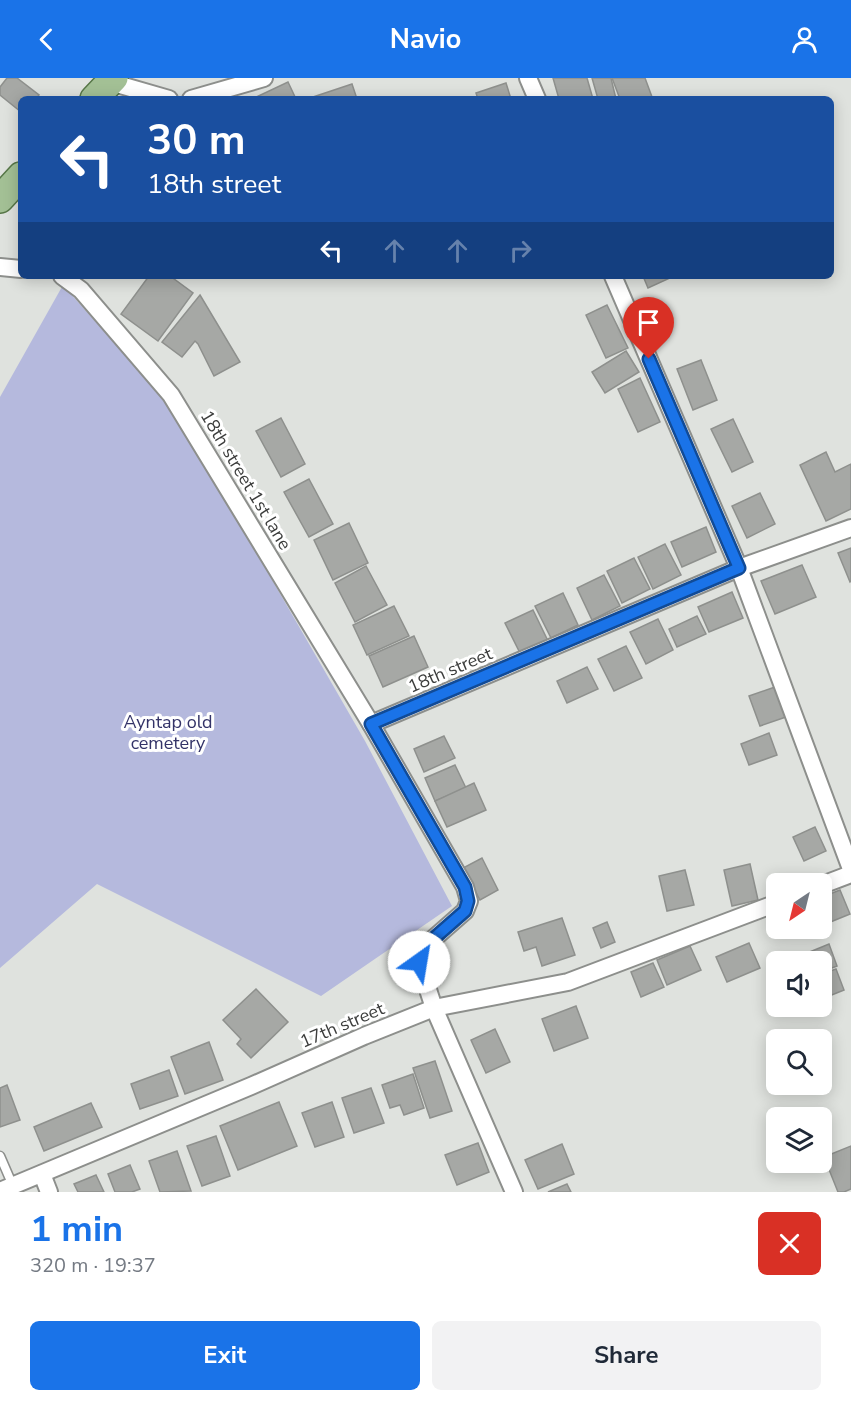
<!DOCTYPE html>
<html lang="en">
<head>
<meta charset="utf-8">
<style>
	body { margin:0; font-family:"Nunito Sans",sans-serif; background:#f2f2f3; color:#1f2937; height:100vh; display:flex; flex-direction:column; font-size:22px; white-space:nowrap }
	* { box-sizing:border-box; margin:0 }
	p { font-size:20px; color:#747a83 }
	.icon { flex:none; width:33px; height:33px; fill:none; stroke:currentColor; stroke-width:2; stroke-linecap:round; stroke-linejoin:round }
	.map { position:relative; height:1114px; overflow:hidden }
	.side { display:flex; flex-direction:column; background:#fff; flex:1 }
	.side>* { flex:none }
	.top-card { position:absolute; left:18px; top:18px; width:816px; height:183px; border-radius:9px; box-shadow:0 3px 15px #0003; background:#1a4fa0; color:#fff; overflow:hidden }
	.needle { width:39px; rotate:215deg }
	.buttons { position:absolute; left:766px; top:795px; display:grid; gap:12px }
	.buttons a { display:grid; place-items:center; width:66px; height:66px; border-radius:9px; background:#fff; box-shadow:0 3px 15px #0003; font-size:30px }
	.pin { position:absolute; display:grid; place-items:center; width:51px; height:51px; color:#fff; margin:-62px -26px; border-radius:50% 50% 50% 0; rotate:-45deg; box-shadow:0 0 6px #0007 }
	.pin .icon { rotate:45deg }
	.me { position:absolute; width:66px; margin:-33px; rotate:32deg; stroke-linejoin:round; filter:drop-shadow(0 0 4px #0008) }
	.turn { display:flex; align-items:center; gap:21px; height:126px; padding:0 30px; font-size:27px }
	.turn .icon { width:78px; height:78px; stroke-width:2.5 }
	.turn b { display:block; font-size:42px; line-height:51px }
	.lanes { display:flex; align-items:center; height:57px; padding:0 30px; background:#0003; justify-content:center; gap:30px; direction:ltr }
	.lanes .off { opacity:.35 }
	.round { display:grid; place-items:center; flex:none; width:63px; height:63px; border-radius:9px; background:#f2f2f3 }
	.summary { display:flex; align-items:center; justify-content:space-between; height:102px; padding:0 30px }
	h1 { font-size:36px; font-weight:700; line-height:45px; color:#1a73e8 }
	.action { display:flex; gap:12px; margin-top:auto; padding:12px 30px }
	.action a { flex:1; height:69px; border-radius:9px; background:#1a73e8; color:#fff; font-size:24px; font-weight:700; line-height:69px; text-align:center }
	.action a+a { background:#f2f2f3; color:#1f2937 }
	header { display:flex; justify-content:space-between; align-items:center; height:78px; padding:0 30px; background:#1a73e8; color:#fff; font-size:27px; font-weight:700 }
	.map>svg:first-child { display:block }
	.green { fill:#b5b9dd }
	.building { fill:#a6a8a5; stroke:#8e908d; stroke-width:1.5 }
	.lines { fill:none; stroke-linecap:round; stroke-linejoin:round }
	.service-casing { stroke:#8d8f8c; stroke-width:11 }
	.minor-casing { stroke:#8d8f8c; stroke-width:20 }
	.primary-casing { stroke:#577748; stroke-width:30 }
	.service { stroke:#fff; stroke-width:8 }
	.minor { stroke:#fff; stroke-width:16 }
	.primary { stroke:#a3c095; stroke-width:27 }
	.route-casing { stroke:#114b97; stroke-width:15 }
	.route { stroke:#1a73e8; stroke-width:10 }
	.labels { text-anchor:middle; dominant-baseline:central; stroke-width:6; stroke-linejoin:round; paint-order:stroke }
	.street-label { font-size:18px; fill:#3c3d3c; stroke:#fff }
	.park-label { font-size:18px; fill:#333368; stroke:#fff }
</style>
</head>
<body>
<header><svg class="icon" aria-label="back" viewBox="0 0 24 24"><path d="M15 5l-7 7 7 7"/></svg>Navio<svg class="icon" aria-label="person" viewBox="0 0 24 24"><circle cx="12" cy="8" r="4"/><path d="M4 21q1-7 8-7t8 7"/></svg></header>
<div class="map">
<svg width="851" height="1114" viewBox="0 0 851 1114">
	<rect width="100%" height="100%" fill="#dfe2de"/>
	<!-- green -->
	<polygon class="green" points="63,207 171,329 218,408 365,663 452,828 321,918 97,806 0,890 0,319"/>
	<!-- building -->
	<g class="building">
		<polygon points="7,0 17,0 39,17 36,21 21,21 21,34 0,17 0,9"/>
		<polygon points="553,0 587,0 593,21 559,21"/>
		<polygon points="592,0 611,0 616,21 598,21"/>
		<polygon points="612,0 645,0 652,19 644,21 620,21"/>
		<polygon points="288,4 296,21 252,21"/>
		<polygon points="506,5 511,21 478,21 476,15"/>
		<polygon points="352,6 357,21 307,21"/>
		<polygon points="149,198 170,198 193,215 158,263 121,236"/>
		<polygon points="643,198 669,198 670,200 648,210"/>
		<polygon points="200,217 240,284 214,298 198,266 195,263 182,279 162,264"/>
		<polygon points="607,227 628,270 606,280 586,237"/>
		<polygon points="626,273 639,294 605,315 592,294"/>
		<polygon points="701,282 717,322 693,332 677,291"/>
		<polygon points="640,300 660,344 638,354 618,311"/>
		<polygon points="281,340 305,386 281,399 256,353"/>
		<polygon points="733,341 753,384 732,394 711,351"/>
		<polygon points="826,374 835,394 851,386 851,431 826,443 800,387"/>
		<polygon points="309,401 333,446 309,459 284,414"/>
		<polygon points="760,415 775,446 747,460 732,428"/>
		<polygon points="349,445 368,485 333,502 314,462"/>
		<polygon points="706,449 716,474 682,489 671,464"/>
		<polygon points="665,466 681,497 653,511 638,479"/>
		<polygon points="851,470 851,503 850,504 838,475"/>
		<polygon points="634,480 650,511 622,525 607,493"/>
		<polygon points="802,487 816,519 775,536 761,503"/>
		<polygon points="366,488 387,527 355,544 335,505"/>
		<polygon points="604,497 620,528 592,542 577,510"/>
		<polygon points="732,514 743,540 709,554 698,529"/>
		<polygon points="563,515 578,547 551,560 535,528"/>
		<polygon points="394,528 409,558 367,577 353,547"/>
		<polygon points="533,532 548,563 521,577 505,545"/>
		<polygon points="697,538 706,556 677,569 669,551"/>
		<polygon points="658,541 673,572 646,586 630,554"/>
		<polygon points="414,558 428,589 383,609 369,578"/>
		<polygon points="626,568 642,600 614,613 598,581"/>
		<polygon points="587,589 598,611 567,625 557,603"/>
		<polygon points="775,609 786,639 760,648 749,618"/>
		<polygon points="769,655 777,677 749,687 741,666"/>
		<polygon points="444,658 455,680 424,694 414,671"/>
		<polygon points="455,687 466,710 435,723 425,700"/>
		<polygon points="474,705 486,732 447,749 435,723"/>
		<polygon points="815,749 826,773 804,783 793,759"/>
		<polygon points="482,780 498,812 480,822 463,790"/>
		<polygon points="750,786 758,822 732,828 724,792"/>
		<polygon points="685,792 694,827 667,833 659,798"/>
		<polygon points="840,812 850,836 828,845 822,831 822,819"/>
		<polygon points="562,840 575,877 542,888 536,869 524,873 518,854"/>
		<polygon points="607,844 615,864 601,870 593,850"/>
		<polygon points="749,865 760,890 727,904 716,879"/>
		<polygon points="829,866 837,888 822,894 822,884 803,884 800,878"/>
		<polygon points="690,868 701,892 667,907 657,882"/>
		<polygon points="653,885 664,909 641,919 631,894"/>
		<polygon points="836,891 844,912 822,921 822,896"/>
		<polygon points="256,911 288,944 251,980 237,966 241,961 223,942"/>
		<polygon points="576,928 588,960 554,973 542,941"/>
		<polygon points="495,951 510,984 486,995 471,962"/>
		<polygon points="209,964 223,1002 185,1016 171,979"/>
		<polygon points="435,983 452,1033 430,1040 413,990"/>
		<polygon points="169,992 178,1018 140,1031 131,1006"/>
		<polygon points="413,996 424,1030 404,1037 400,1027 390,1030 382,1007"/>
		<polygon points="7,1007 20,1042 0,1049 0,1010"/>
		<polygon points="371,1010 384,1045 354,1055 342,1020"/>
		<polygon points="279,1024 297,1068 238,1092 220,1048"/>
		<polygon points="332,1024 344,1059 315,1069 302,1035"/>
		<polygon points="91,1025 102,1049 44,1073 34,1049"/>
		<polygon points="216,1058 230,1098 202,1108 187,1068"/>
		<polygon points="478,1065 489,1094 457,1107 445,1077"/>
		<polygon points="562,1066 574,1096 538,1111 525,1082"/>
		<polygon points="851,1068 851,1111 844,1114 838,1114 824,1079"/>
		<polygon points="177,1073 191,1113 160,1114 149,1083"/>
		<polygon points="130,1087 140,1111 132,1114 115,1114 108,1096"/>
		<polygon points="96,1097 104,1114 78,1114 74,1106"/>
		<polygon points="567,1106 571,1114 548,1114"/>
	</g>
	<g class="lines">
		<!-- service casing -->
		<g class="service-casing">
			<polyline id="service" points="0,1078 13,1108"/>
		</g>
		<!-- minor casing -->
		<g class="minor-casing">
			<g id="minor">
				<polyline points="528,0 537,21"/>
				<polyline points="110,4 169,21"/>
				<polyline points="191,21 264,0"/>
				<polyline points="0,189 21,191"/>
				<polyline points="62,198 81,212 171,317 371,646"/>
				<polyline points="613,198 739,490 851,791"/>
				<polyline points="822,807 851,796"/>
				<polyline points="42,1096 49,1114"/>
				<polyline points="0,1113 251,1008 364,958 434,930 568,904 777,825"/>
				<polyline points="514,1114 434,930 419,884 424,869 465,833 469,823 465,809 371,646 739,490 851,450"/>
			</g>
		</g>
		<!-- primary casing -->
		<g class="primary-casing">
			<g id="primary">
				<polyline points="94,21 114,0"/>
				<polyline points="0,121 21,98"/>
			</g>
		</g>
		<!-- service -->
		<use href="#service" class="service"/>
		<!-- minor -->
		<use href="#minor" class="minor"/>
		<!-- primary -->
		<use href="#primary" class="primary"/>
	</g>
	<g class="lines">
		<!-- route casing -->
		<g class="route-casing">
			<polyline id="route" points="419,884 424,869 465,833 468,823 465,809 371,646 739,490 649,281"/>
		</g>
		<!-- route -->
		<use href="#route" class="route"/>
	</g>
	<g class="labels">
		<!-- street labels -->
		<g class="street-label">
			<text transform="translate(246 402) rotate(59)">18th street 1st lane</text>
			<text transform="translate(450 592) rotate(-23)">18th street</text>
			<text transform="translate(342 947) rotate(-23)">17th street</text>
		</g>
		<!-- park labels -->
		<g class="park-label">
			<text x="168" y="644">Ayntap old<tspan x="168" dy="21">cemetery</tspan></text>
		</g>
	</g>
</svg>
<div class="buttons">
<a><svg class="needle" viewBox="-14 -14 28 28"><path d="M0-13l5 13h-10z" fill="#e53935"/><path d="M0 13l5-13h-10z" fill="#747a83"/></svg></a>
<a><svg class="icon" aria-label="sound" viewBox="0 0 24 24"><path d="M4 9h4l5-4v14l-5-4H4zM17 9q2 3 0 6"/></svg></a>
<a><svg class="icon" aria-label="search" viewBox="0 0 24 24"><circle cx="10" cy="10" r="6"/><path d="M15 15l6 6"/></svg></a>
<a><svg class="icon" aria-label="layers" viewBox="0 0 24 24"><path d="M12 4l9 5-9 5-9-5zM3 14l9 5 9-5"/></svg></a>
</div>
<div class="pin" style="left:649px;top:281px;background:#d93025"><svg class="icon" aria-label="arrive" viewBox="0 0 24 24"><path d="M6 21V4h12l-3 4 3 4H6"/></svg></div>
<svg class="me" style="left:419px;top:884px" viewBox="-20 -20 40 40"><circle r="19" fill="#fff"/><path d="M0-13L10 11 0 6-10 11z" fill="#1a73e8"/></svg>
<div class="top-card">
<div class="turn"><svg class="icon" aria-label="left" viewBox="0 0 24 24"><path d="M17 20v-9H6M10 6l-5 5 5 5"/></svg><div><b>30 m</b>18th street</div></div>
<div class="lanes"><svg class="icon" aria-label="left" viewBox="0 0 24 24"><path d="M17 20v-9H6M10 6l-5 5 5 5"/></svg><svg class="icon off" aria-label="ahead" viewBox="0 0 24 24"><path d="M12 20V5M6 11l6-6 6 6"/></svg><svg class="icon off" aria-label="ahead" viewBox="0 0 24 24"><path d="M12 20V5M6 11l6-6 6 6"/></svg><svg class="icon off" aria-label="right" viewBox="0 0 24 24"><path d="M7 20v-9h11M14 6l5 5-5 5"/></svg></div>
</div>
</div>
<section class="side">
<div class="summary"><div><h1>1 min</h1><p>320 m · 19:37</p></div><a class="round" style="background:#d93025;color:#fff"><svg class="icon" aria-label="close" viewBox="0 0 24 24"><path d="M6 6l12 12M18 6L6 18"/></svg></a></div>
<div class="action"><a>Exit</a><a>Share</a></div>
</section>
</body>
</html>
